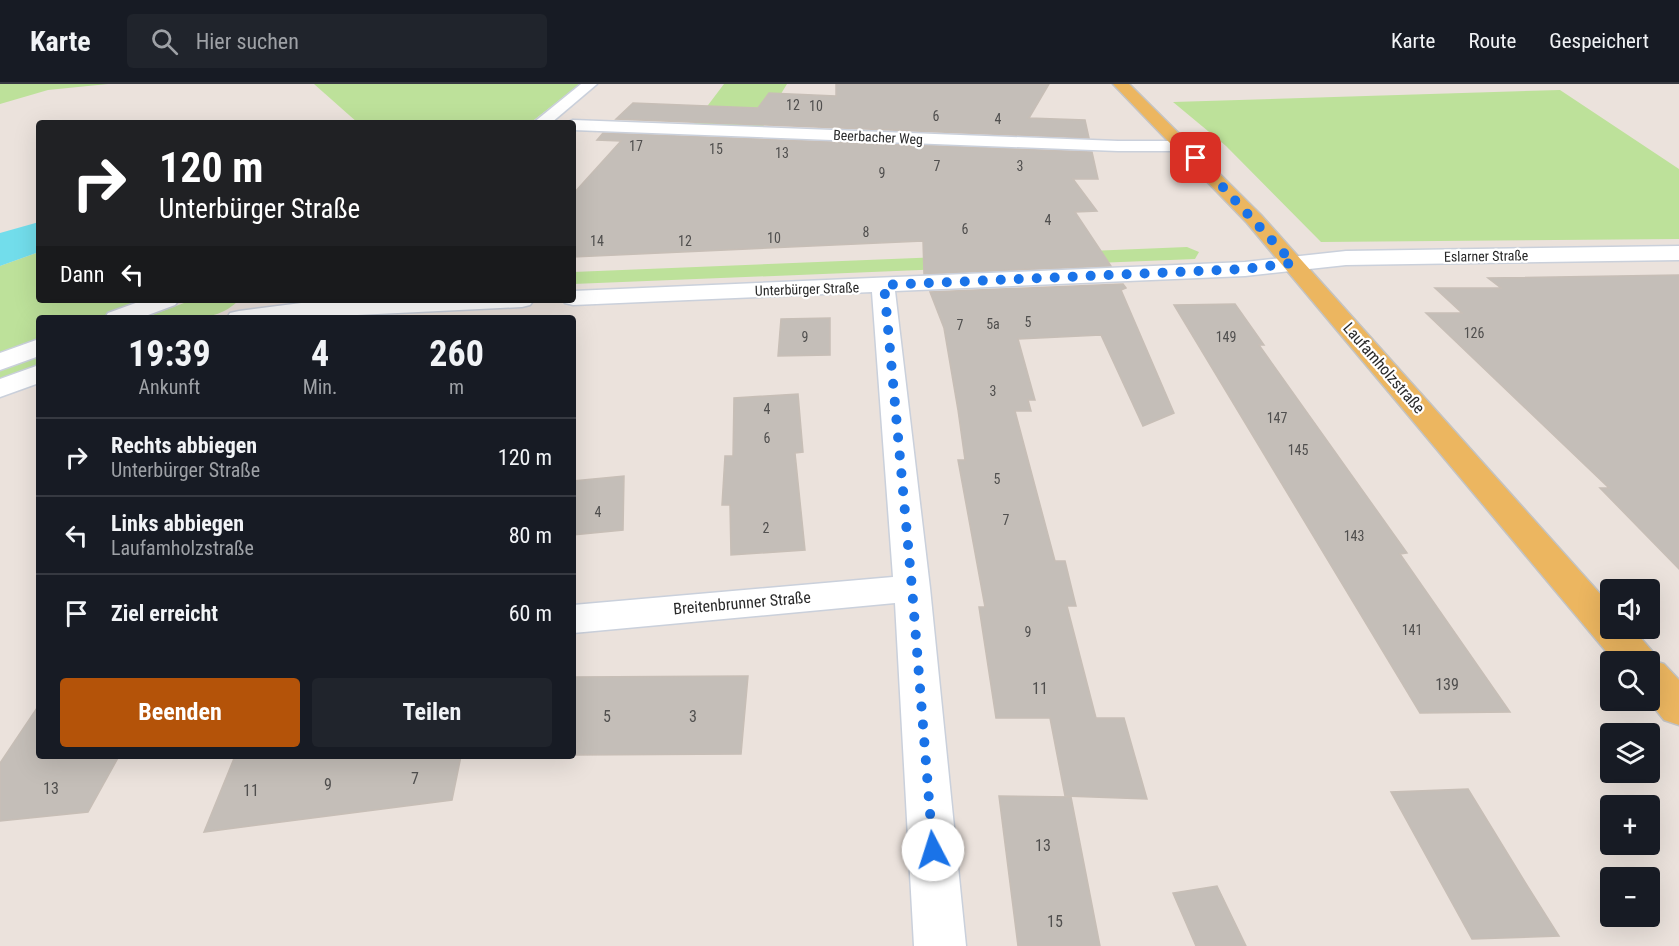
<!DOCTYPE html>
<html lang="de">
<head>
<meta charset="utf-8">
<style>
	body { margin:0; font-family:"Roboto Condensed",sans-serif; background:#20242c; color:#f1f3f6; height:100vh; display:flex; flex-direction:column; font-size:22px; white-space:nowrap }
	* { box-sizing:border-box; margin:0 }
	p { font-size:20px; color:#9ea1a6 }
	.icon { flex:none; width:33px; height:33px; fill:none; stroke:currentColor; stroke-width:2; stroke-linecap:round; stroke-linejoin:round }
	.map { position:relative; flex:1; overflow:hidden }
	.panel { position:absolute; left:36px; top:231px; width:540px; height:444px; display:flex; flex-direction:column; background:#171b24; border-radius:6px; box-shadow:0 6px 24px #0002 }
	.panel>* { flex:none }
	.hud { position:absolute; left:36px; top:36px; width:540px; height:183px; border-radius:6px; box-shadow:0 6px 24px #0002; background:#202124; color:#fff; overflow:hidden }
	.controls { position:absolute; left:1600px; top:495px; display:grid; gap:12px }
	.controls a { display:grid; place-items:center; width:60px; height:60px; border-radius:6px; background:#171b24; box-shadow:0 6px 24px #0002; font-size:30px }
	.pin { position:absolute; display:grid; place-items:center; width:51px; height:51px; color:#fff; margin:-26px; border-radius:12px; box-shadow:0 3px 9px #0006 }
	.me { position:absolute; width:66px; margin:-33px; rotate:355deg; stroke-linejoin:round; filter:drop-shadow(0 0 4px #0008) }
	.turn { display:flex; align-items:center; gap:21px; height:126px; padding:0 24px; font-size:27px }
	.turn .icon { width:78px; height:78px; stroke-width:2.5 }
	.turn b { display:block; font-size:42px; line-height:51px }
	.then { display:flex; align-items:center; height:57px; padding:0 24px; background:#0003; gap:12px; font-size:22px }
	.eta { display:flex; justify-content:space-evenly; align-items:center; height:102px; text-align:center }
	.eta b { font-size:36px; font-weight:700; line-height:42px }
	.primary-button { display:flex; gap:12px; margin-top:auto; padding:12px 24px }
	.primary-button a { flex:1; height:69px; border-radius:6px; background:#b45309; color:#fff; font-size:24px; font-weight:700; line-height:69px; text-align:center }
	.primary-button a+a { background:#20242c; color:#f1f3f6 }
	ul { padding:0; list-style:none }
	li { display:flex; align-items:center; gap:18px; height:78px; padding:0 24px; border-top:2px solid #363941 }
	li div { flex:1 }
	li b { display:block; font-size:22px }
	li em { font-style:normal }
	header { display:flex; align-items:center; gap:36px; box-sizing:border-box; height:84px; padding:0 30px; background:#171b24; border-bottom:2px solid #363941 }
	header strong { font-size:28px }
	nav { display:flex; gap:33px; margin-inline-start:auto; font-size:21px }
	.search { width:420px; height:54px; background:#20242c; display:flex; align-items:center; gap:15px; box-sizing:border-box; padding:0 21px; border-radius:6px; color:#9ea1a6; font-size:22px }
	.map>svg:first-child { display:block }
	.green { fill:#bde19a }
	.water { fill:#72ddeb }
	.building { fill:#c4beb8; stroke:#c7beb6; stroke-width:1.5 }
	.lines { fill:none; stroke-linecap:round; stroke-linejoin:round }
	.minor-casing { stroke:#cad0db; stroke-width:3 }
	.major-casing { stroke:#c3c3c3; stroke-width:3 }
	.minor { fill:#fff; fill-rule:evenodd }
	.major { fill:#ecb660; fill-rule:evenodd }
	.route { stroke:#1a73e8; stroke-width:10; stroke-dasharray:0 18 }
	.labels { text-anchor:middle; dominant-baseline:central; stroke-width:4.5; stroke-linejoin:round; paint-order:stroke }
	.number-label { font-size:14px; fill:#504f4e }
	.far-street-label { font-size:14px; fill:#2a2a2a; stroke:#fff }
	.street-label { font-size:16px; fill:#2a2a2a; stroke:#fff }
	.near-number-label { font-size:16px; fill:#504f4e }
</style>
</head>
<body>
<header>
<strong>Karte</strong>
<div class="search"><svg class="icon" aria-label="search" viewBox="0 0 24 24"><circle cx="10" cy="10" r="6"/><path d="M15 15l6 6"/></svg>Hier suchen</div>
<nav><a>Karte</a><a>Route</a><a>Gespeichert</a></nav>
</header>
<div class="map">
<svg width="1679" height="862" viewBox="0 0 1679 862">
	<rect width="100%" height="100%" fill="#ebe2dc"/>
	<!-- green -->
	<g class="green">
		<polygon points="0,0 108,0 48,6 0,20"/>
		<polygon points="314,0 580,0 530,39 358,39"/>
		<polygon points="724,0 787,0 768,31 763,43 693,41"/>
		<polygon points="1560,6 1679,85 1679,155 1321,158 1226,62 1173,18"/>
		<polygon points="1187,163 1199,168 1195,175 573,200 573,188"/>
		<polygon points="39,168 39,216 174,216 133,234 39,234 39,280 0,295 0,182"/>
		<path d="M192,216H235L237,218C212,241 176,234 144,234Z"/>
	</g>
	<!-- water -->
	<polygon class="water" points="39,138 39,168 0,182 0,149"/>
	<!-- building -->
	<g class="building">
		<polygon points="836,0 1049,0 1029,34 1085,36 1089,54 616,35 633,19 758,24 769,9 836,12"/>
		<polygon points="603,49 1092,68 1098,95 1073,95 1097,127 1075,128 1111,182 924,190 923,157 573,173 573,110 621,57 597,56"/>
		<polygon points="1679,191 1679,485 1600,404 1609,404 1426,229 1462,229 1435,204 1501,204 1488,194"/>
		<polygon points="1123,200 1126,204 1121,206 1174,329 1143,342 1101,251 1018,255 1035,316 1028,316 1031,327 1015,327 1055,477 1065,477 1076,522 1067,522 1096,634 1124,634 1147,715 1065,712 1050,634 996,634 979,523 985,523 958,376 965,376 958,326 944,244 930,208"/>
		<polygon points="1235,220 1264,261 1259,261 1407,469 1400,470 1510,628 1420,629 1174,221"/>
		<polygon points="830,234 830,271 778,272 781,235"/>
		<polygon points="798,310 803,368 795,369 805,466 731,471 730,421 722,421 725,372 733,372 734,314"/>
		<polygon points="624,392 623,446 573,451 573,397"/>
		<polygon points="748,592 741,670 573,671 573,593"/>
		<polygon points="39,621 39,672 119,672 88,728 0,737 0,679"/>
		<polygon points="235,672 461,672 452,716 204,748"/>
		<polygon points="1468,705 1528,803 1559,852 1472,855 1391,708"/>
		<polygon points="999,712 1071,713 1100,862 1018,862"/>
		<polygon points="1217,802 1246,862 1196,862 1173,809"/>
	</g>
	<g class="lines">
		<!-- minor casing -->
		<g class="minor-casing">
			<g id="minor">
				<polygon points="581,0 597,0 551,39 533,39"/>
				<polygon points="573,36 1118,57 1183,57 1189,58 1192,62 1189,66 1183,67 1118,67 573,46 573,39 566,39"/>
				<polygon points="1679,162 1679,176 1346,181 1245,192 895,207 930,504 966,862 914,862 895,519 573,549 573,521 893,493 872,208 573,221 565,219 562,216 573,216 573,207 1245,178 1346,167"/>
				<polygon points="144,216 179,216 175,221 140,234 105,234 108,229"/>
				<polygon points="349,216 534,216 530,221 522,223 296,234 227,234 230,229 239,227 309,218"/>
				<polygon points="39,255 39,272 0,286 0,269"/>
				<polygon points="39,281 39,299 0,313 0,295"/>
			</g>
		</g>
		<!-- major casing -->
		<g class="major-casing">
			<polygon id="major" points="1113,0 1129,0 1261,131 1611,522 1611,544 1632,544 1652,567 1657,578 1664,580 1679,596 1679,641 1664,636 1648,616 1650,616 1650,578 1615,578 1247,139"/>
		</g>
		<!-- minor -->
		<use href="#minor" class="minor"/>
		<!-- major -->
		<use href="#major" class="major"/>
	</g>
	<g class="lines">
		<!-- route -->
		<polyline class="route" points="933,766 912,504 884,201 1245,185 1293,179 1196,74"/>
	</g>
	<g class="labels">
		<!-- number labels -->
		<g class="number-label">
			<text x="793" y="21">12</text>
			<text x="816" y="22">10</text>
			<text x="936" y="32">6</text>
			<text x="998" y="35">4</text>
			<text x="636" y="62">17</text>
			<text x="716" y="65">15</text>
			<text x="782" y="69">13</text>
			<text x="937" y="82">7</text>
			<text x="1020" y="82">3</text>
			<text x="882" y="89">9</text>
			<text x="1048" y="136">4</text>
			<text x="965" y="145">6</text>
			<text x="866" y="148">8</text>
			<text x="774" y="154">10</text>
			<text x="597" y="157">14</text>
			<text x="685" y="157">12</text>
			<text x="1028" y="238">5</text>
			<text x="993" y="240">5a</text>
			<text x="960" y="241">7</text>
			<text x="1474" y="249">126</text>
			<text x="805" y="253">9</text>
			<text x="1226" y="253">149</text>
			<text x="993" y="307">3</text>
			<text x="767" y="325">4</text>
			<text x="1277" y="334">147</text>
			<text x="767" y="354">6</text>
			<text x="1298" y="366">145</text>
			<text x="997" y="395">5</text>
			<text x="598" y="428">4</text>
			<text x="1006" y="436">7</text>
			<text x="766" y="444">2</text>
			<text x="1354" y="452">143</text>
			<text x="1412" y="546">141</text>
			<text x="1028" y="548">9</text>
		</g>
		<!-- far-street labels -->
		<g class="far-street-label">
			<text transform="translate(878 53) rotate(3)">Beerbacher Weg</text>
			<text transform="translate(1486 172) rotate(-1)">Eslarner Straße</text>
			<text transform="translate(807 205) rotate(-2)">Unterbürger Straße</text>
		</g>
		<!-- street labels -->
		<g class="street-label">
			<text transform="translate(1384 284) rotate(49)">Laufamholzstraße</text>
			<text transform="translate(742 519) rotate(-5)">Breitenbrunner Straße</text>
		</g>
		<!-- near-number labels -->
		<g class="near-number-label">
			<text x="1447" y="600">139</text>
			<text x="1040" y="604">11</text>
			<text x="607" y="632">5</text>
			<text x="693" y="632">3</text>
			<text x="415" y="694">7</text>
			<text x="328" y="700">9</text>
			<text x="51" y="704">13</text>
			<text x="251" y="706">11</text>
			<text x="1043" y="761">13</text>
			<text x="1055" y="837">15</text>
		</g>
	</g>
</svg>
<div class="controls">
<a><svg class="icon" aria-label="sound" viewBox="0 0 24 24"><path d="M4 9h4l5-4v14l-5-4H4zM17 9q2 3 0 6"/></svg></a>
<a><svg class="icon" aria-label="search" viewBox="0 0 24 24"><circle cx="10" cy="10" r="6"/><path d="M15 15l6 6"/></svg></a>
<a><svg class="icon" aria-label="layers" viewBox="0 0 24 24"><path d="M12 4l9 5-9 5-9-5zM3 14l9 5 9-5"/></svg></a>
<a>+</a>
<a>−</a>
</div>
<div class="pin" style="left:1196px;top:74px;background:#d93025"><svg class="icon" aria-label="arrive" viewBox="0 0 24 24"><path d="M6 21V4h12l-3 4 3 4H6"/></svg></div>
<svg class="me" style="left:933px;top:766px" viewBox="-20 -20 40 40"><circle r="19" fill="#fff"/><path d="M0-13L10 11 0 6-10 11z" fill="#1a73e8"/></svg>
<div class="hud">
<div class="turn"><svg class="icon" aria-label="right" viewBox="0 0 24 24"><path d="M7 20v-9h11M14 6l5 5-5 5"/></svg><div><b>120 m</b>Unterbürger Straße</div></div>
<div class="then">Dann<svg class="icon" aria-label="left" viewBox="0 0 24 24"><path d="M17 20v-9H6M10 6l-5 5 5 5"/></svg></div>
</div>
<section class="panel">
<div class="eta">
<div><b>19:39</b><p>Ankunft</p></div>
<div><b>4</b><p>Min.</p></div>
<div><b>260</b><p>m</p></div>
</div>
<ul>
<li><svg class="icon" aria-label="right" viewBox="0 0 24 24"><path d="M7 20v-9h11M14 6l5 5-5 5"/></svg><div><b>Rechts abbiegen</b><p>Unterbürger Straße</p></div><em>120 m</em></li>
<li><svg class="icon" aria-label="left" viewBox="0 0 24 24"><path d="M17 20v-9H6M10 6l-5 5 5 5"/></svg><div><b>Links abbiegen</b><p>Laufamholzstraße</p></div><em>80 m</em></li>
<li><svg class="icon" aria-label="arrive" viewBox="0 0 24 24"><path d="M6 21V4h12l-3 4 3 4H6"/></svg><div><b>Ziel erreicht</b></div><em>60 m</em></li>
</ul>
<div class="primary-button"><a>Beenden</a><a>Teilen</a></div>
</section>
</div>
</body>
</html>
